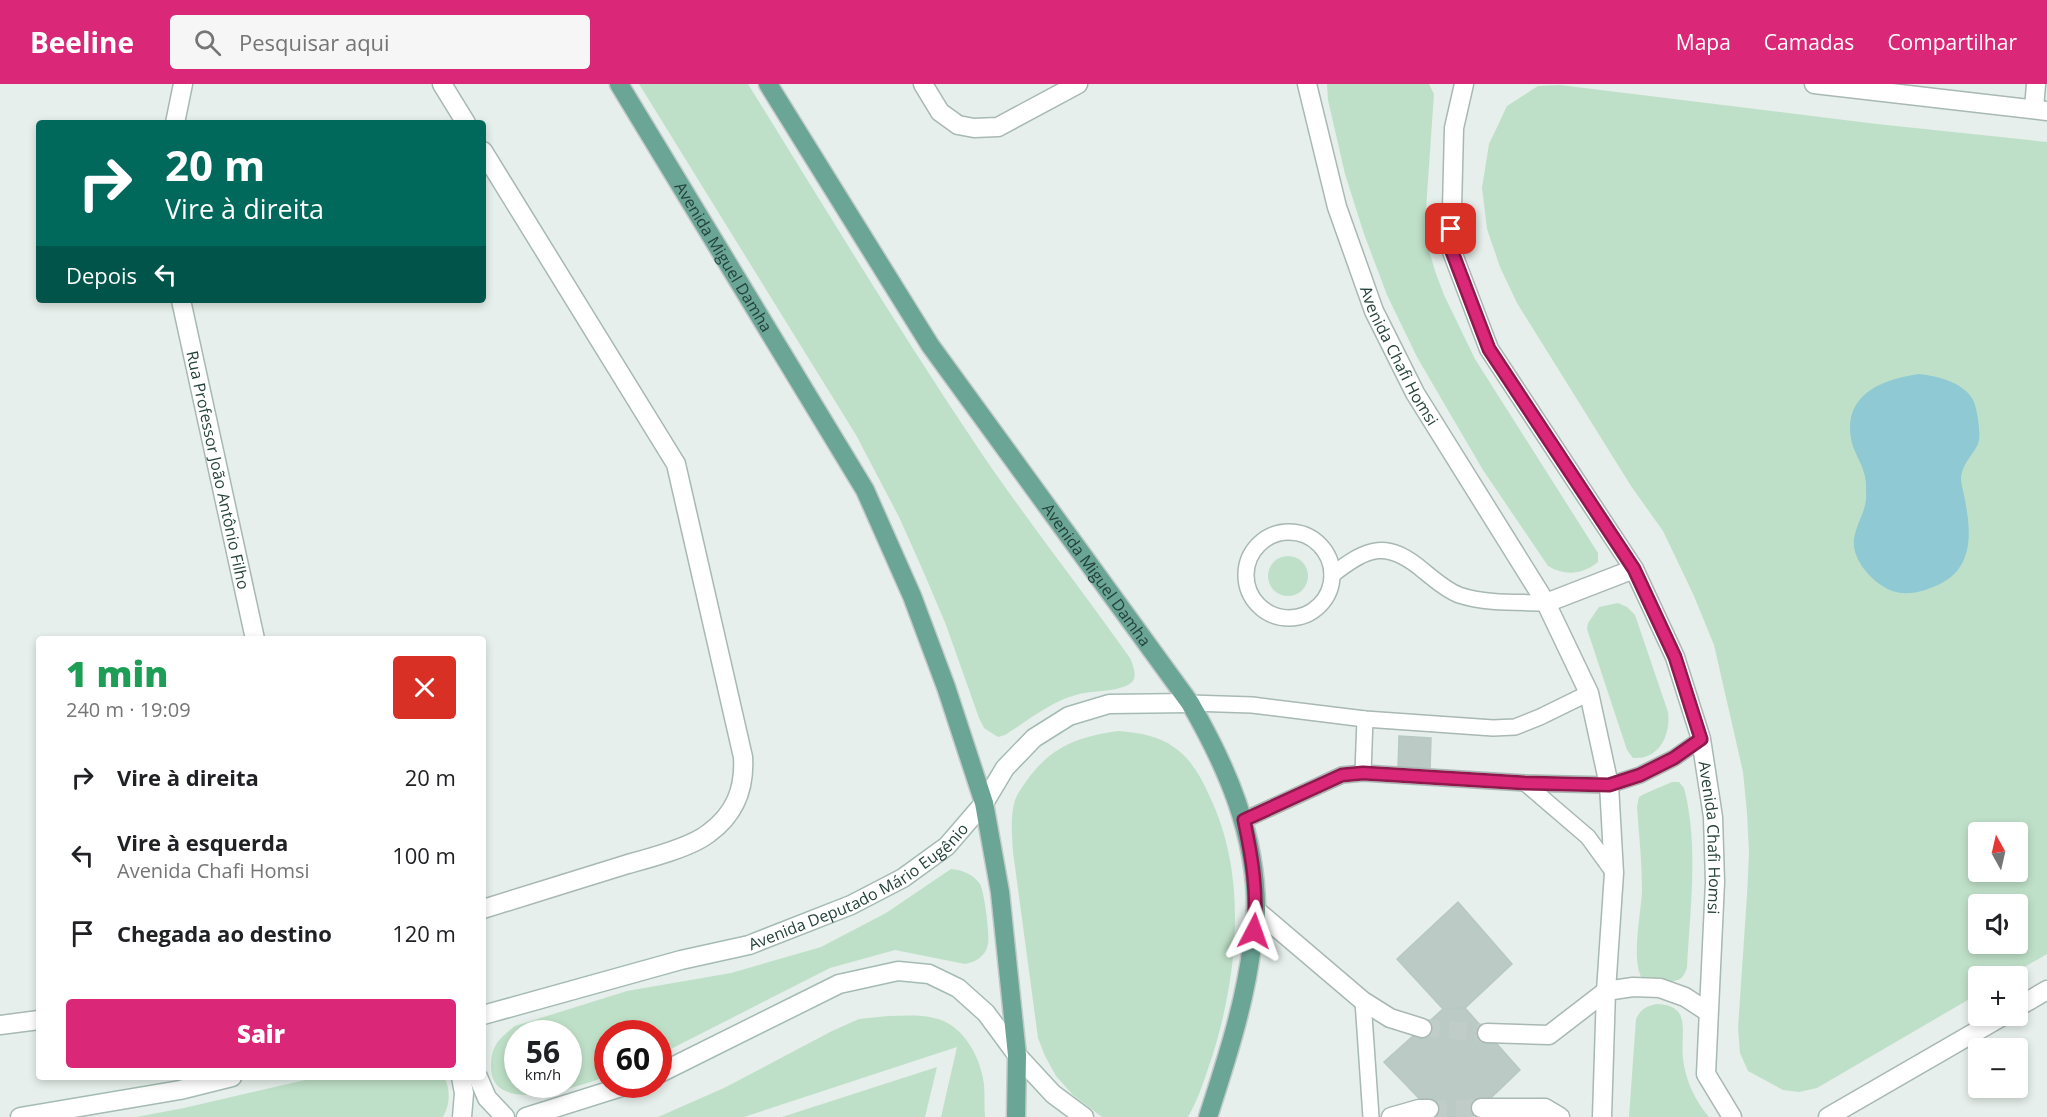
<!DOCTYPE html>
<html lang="pt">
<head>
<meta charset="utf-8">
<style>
	body { margin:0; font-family:"Open Sans",sans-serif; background:#f6f6f6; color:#202124; height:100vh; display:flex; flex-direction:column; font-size:22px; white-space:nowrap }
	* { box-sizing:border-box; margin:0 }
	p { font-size:20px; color:#757577 }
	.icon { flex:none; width:33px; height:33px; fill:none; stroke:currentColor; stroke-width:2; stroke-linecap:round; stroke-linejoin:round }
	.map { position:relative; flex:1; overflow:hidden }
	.side { position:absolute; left:36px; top:552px; width:450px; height:444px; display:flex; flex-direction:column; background:#fff; border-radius:6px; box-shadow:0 3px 9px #0003 }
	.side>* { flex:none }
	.banner { position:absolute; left:36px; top:36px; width:450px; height:183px; border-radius:6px; box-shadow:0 3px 9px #0003; background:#00695c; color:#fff; overflow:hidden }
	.needle { width:39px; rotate:352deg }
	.controls { position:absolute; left:1968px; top:738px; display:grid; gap:12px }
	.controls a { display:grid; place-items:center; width:60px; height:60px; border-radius:6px; background:#fff; box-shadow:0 3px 9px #0003; font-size:30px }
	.speed { position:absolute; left:504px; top:936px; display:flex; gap:12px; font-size:30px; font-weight:700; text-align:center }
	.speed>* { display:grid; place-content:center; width:78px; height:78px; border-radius:50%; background:#fff; box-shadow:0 3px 9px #0003; line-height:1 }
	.speed small { font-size:15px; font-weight:400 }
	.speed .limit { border:9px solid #d22; background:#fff; color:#111 }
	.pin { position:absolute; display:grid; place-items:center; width:51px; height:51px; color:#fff; margin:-26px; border-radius:12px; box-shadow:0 3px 9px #0006 }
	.me { position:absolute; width:66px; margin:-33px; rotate:4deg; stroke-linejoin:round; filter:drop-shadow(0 0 4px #0008) }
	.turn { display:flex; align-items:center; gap:21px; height:126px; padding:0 30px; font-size:27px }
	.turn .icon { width:78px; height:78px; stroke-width:2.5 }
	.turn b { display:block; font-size:42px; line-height:51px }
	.then { display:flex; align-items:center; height:57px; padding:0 30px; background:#0003; gap:12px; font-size:22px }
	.round { display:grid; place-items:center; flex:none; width:63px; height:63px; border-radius:6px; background:#f6f6f6 }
	.overview { display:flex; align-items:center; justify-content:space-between; height:102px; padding:0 30px }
	h1 { font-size:36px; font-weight:800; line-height:45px; color:#1e9e55 }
	.primary-button { display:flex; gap:12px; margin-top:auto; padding:12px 30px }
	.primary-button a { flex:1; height:69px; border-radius:6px; background:#db2777; color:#fff; font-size:24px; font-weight:800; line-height:69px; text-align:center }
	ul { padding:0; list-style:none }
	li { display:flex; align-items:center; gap:18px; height:78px; padding:0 30px }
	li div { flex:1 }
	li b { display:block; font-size:22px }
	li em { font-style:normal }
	header { display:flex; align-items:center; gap:36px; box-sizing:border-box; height:84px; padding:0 30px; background:#db2777; color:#fff }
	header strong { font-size:28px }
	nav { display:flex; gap:33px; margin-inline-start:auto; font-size:21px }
	.search { width:420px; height:54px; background:#f6f6f6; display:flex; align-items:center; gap:15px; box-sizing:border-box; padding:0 21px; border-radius:6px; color:#757577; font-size:22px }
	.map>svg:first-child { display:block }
	.green { fill:#bfe0c8; fill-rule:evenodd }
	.water { fill:#8ec9d4 }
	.building { fill:#bbcac4; stroke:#b8c9c2; stroke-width:1.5 }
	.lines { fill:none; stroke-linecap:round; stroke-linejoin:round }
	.street-tunnel { stroke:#bfccc8; stroke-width:18; stroke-dasharray:18 9; stroke-linecap:butt }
	.lane-casing { stroke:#a8b8b2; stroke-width:18 }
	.street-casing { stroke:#a8b8b2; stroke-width:21 }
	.secondary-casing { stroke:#a4bbb3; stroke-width:21 }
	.primary-casing { stroke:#c2cac8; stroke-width:21 }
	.lane { stroke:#fff; stroke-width:15 }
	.street { stroke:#fff; stroke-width:18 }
	.secondary { stroke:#fff; stroke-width:18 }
	.primary { stroke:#6aa596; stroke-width:18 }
	.route-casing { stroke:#8e194d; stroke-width:15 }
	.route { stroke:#db2777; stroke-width:10 }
	.labels { text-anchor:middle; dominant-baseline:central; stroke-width:4.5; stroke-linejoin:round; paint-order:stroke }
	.street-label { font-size:16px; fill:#24423a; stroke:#f7fbf9 }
</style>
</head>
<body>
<header>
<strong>Beeline</strong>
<div class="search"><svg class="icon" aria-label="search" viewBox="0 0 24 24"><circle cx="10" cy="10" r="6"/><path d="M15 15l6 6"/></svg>Pesquisar aqui</div>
<nav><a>Mapa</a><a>Camadas</a><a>Compartilhar</a></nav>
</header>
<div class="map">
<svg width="2047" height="1033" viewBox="0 0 2047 1033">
	<rect width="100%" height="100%" fill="#e6efeb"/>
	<!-- green -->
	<g class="green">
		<path d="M639,0H748C823,121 897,243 976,361C1025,434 1080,503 1130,574C1133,581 1137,590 1133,597C1125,607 1096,607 1084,609C1053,615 1031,635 1005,651L998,653L984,644L979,634L946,541L924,489L899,433L856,351Z"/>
		<path d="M1327,0H1429L1434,10L1425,140L1429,166L1435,187L1444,211L1475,275L1598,469V478C1582,491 1565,492 1548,482L1483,386L1449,328L1417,273L1387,211L1364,150L1345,90L1328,16Z"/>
		<path d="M1560,1L1877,40L2047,58V870L2009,892H1978V910L1817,1004L1799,1008L1783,1006L1748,987L1740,969L1738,944L1747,811L1749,769L1747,729L1743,688L1714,561L1694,512L1663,447L1631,402L1517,219L1500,183L1487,145L1482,104L1489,60L1507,22L1538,2ZM1978,748H2018V788H1978ZM1978,820H2018V860H1978Z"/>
		<circle cx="1288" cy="492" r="20"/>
		<path d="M1618,519L1627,523L1635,531L1668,628C1671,651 1659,676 1633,674L1627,666L1587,545L1588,539L1599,523Z"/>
		<path d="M1119,647C1139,649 1158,651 1175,664C1191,675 1201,693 1209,711C1248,791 1238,888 1213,970C1205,993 1200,1012 1188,1033H1102L1073,1011L1056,992L1045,972L1038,954L1013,768C1012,751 1010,732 1015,716C1018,708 1025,699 1030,692C1054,661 1081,652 1119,647Z"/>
		<path d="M1672,698H1679L1684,704C1699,761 1690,826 1687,884C1685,889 1683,894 1678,896C1668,899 1652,897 1642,895C1631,874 1641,830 1642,807C1642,779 1639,751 1637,723L1639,713L1644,710Z"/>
		<path d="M951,785C962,786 973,790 980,800C984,806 990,851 988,860C986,872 976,878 965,880L895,866L830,884L659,971L658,950H608L607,992C581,1002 492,1033 491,984C491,962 498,955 515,942L627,907L731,889L821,863L886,829ZM518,950H568V1000H518Z"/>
		<path d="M1657,920C1693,921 1680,950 1683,974C1685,995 1695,1017 1709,1033H1629L1636,935C1641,925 1646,922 1657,920Z"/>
		<path d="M888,932C904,932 922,930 938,935C965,943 981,975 984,1000C985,1011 984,1022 985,1033H941L957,963L744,1033H658L724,1004L832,947L859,935Z"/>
		<polygon points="937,983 925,1033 782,1033"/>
		<path d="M318,993H444C451,1006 450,1021 443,1033H136L184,1024Z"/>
	</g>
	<!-- water -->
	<path class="water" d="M1919,290C1938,292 1966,299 1974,318C1976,323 1977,330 1978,335C1979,344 1981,355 1977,362C1971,373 1962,381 1961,394C1961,401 1964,409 1965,416C1971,448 1974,483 1940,500C1927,506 1911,512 1896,508C1876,503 1851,477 1854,455C1857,437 1868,425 1866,407C1866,401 1866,394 1864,389C1861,377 1853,367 1851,355C1843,310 1883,295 1919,290Z"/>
	<!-- building -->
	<g class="building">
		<polygon points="1399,652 1431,654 1430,685 1398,684"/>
		<polygon points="1458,818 1512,880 1465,924 1443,925 1397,875"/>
		<polygon points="1465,924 1520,986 1471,1033 1437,1033 1384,978 1443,925"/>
	</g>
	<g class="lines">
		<!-- street-tunnel -->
		<g class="street-tunnel">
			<polyline points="1422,944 1487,949"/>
			<polyline points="1429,1025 1481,1024"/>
		</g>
		<!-- lane casing -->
		<g class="lane-casing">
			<g id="lane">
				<circle cx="1289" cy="491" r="43"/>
				<path d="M1332,491C1368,463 1387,455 1425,488C1435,496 1446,506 1459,511C1486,520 1518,518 1546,519"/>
				<polyline points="1190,619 1252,621 1365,635 1493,644 1515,643 1540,633 1589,609"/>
				<polyline points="1363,689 1365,635"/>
				<polyline points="1525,699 1588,753 1614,789"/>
				<polyline points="1244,736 1342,691 1363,689 1525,699 1609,701 1640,691 1674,674 1701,655"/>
				<polyline points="1363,917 1371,1033"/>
			</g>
		</g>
		<!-- street casing -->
		<g class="street-casing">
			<g id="street">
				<polyline points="442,0 466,39"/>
				<polyline points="923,0 940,28 958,41 974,44 998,43 1078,0"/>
				<path id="s1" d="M1307,0L1337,123L1374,227L1415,309L1546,519L1589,609L1609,701L1614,789L1606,907L1602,1033"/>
				<path id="s2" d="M1464,0L1454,44L1451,165L1489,265L1634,485L1675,573L1701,655L1713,733L1715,798L1706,990L1732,1033"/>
				<polyline points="1814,0 2047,27"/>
				<polyline points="2034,25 2036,0"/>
				<polyline points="175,39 183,0"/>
				<path d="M483,67L676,380L743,673C745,705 735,730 709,749C692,763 650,774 628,780C580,795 531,810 483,825"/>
				<path id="s3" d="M181,216L255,555"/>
				<polyline points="1546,519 1634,485"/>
				<polyline points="1256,826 1363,917 1390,934 1422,944"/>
				<polyline points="2018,923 2047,906"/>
				<polyline points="0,941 39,936"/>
				<polyline points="1487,949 1549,951 1606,907 1633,903 1660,904 1685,913 1708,928"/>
				<polyline points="1481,1024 1545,1024 1560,1033"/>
				<polyline points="1391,1033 1419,1025 1429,1025"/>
				<polyline points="1828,1033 2003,932"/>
			</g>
		</g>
		<!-- secondary casing -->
		<g class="secondary-casing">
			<g id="secondary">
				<path id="s4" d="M483,931L681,876L749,861L851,821L903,794L947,762L984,719L1005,684L1034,654L1069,632L1109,620L1190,619"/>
				<polyline points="658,990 839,900 898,887 929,890 958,904 986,929 1017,971 1053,1010 1084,1033"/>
				<polyline points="461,993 464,1009 462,1033"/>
				<polyline points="478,993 487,1014 505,1033"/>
				<polyline points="20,1033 180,1006 232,993"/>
				<polyline points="526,1033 631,1000"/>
			</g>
		</g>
		<!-- primary casing -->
		<g class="primary-casing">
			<g id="primary">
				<path id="s5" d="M619,0L865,406L912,512L946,603L984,719L1000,808L1017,971L1016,1033"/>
				<path id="s6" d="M768,0L930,261L1190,619C1227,683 1256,750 1256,825C1256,837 1254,849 1252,861C1245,920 1226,977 1208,1033"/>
			</g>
		</g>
		<!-- lane -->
		<use href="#lane" class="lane"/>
		<!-- street -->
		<use href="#street" class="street"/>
		<!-- secondary -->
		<use href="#secondary" class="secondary"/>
		<!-- primary -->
		<use href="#primary" class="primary"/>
	</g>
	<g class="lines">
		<!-- route casing -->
		<g class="route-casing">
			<path id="route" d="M1254,847C1258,809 1252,773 1244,736L1342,691L1363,689L1525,699L1609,701L1640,691L1674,674L1701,655L1675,573L1634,485L1489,265L1451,165V145"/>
		</g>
		<!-- route -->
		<use href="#route" class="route"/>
	</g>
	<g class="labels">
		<!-- street labels -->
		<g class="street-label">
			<text stroke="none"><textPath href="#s5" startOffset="202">Avenida Miguel Damha</textPath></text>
			<text stroke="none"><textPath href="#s1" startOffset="288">Avenida Chafi Homsi</textPath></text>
			<text stroke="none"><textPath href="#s3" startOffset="174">Rua Professor João Antônio Filho</textPath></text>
			<text stroke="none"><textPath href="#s6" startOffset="591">Avenida Miguel Damha</textPath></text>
			<text stroke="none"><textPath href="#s2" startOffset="819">Avenida Chafi Homsi</textPath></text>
			<text stroke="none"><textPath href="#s4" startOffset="400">Avenida Deputado Mário Eugênio</textPath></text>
		</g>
	</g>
</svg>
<div class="controls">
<a><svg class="needle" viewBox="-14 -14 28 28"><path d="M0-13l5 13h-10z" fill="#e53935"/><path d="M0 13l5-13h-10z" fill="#757577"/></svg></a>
<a><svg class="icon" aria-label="sound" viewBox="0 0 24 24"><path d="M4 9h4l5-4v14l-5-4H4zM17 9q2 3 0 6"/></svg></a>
<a>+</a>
<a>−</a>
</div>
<div class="speed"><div>56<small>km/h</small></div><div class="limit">60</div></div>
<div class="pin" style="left:1451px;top:145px;background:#d93025"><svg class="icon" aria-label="arrive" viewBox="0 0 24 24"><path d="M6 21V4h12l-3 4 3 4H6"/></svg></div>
<svg class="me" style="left:1254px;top:847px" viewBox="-20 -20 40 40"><path d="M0-17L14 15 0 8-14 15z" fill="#db2777" stroke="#fff" stroke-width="4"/></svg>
<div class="banner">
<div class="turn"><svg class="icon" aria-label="right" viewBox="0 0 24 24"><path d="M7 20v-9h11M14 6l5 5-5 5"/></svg><div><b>20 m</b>Vire à direita</div></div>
<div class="then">Depois<svg class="icon" aria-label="left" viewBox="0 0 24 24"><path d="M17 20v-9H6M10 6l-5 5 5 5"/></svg></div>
</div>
<section class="side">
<div class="overview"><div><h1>1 min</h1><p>240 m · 19:09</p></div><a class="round" style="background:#d93025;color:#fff"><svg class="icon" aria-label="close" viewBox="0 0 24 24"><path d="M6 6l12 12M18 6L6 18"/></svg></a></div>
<ul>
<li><svg class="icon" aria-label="right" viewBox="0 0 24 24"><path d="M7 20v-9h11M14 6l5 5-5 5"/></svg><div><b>Vire à direita</b></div><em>20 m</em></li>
<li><svg class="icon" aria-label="left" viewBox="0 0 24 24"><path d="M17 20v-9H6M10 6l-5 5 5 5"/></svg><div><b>Vire à esquerda</b><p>Avenida Chafi Homsi</p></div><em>100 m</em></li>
<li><svg class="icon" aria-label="arrive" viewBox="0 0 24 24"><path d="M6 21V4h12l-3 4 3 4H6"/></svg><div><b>Chegada ao destino</b></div><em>120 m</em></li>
</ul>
<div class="primary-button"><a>Sair</a></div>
</section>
</div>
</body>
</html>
